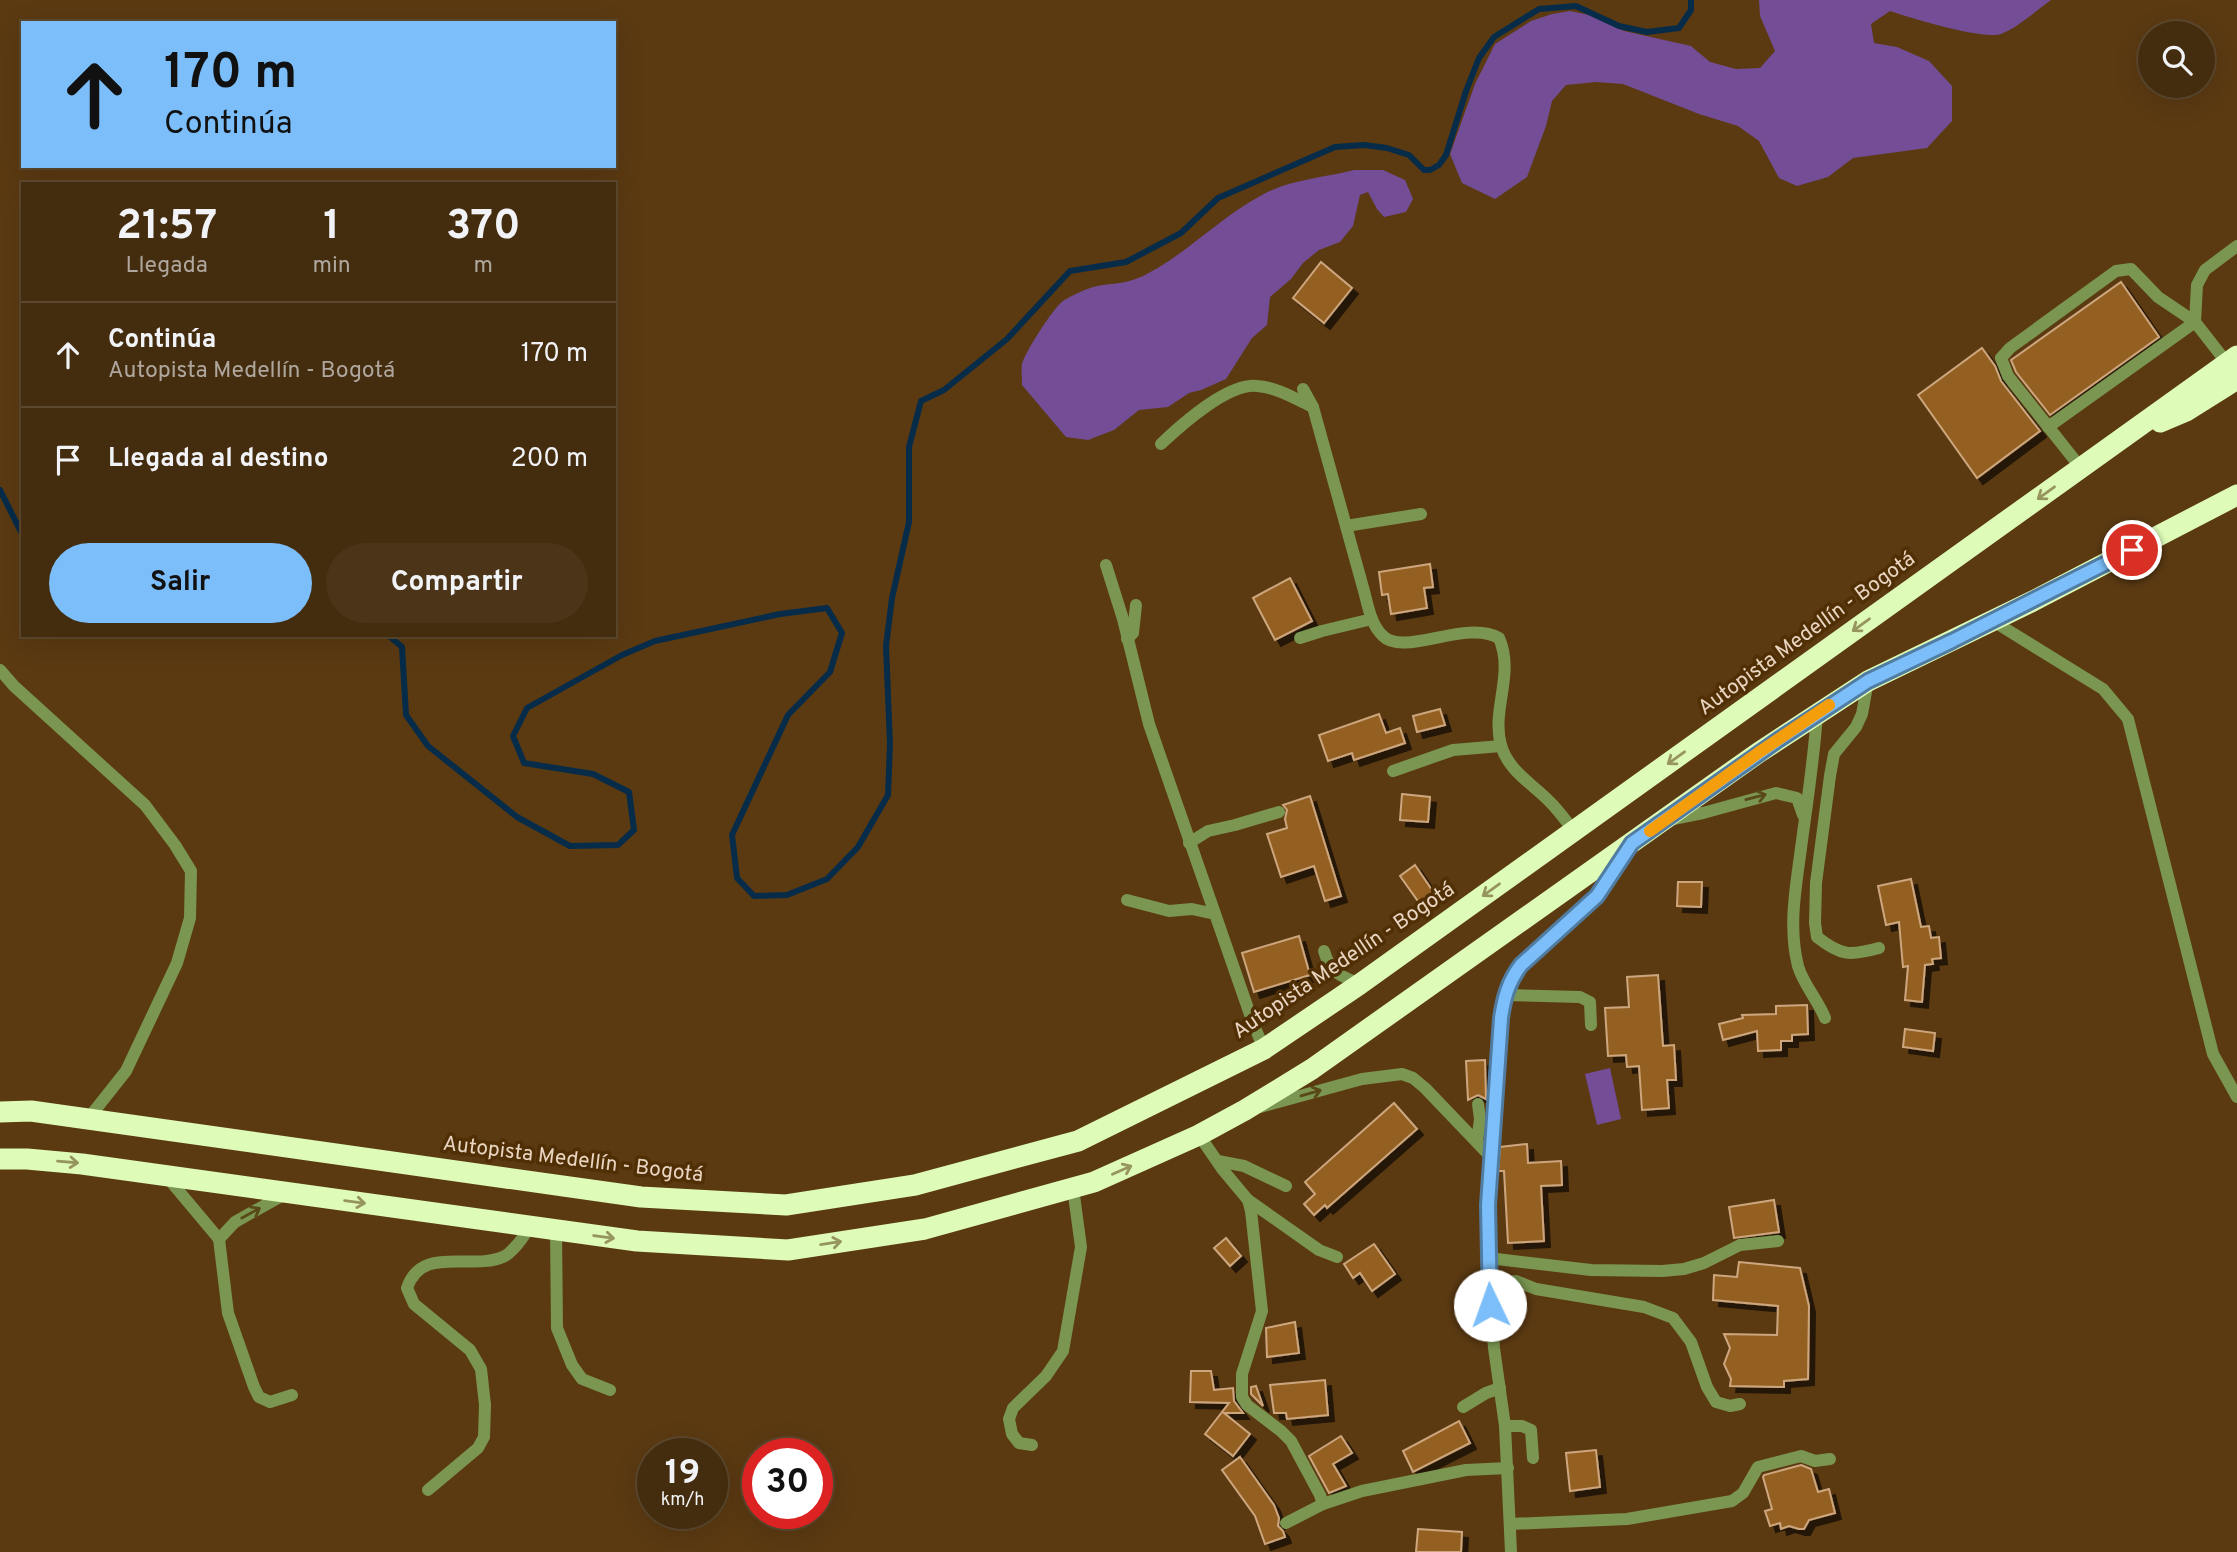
<!DOCTYPE html>
<html lang="es">
<head>
<meta charset="utf-8">
<style>
	body { margin:0; font-family:Overpass,sans-serif; background:#4b3417; color:#f1f3f6; height:100vh; display:flex; flex-direction:column; font-size:26px; white-space:nowrap }
	* { box-sizing:border-box; margin:0 }
	p { font-size:23px; color:#afa79e }
	.icon { flex:none; width:38px; height:38px; fill:none; stroke:currentColor; stroke-width:2; stroke-linecap:round; stroke-linejoin:round }
	.map { position:relative; flex:1; overflow:hidden }
	.details { position:absolute; left:21px; top:182px; width:595px; height:455px; display:flex; flex-direction:column; background:#442c0e; border-radius:0px; box-shadow:0 7px 28px #0002,0 0 0 2px #5c482e }
	.details>* { flex:none }
	.hud { position:absolute; left:21px; top:21px; width:595px; height:147px; border-radius:0px; box-shadow:0 7px 28px #0002,0 0 0 2px #5c482e; background:#7cbef9; color:#111; overflow:hidden }
	.controls { position:absolute; left:2138px; top:21px; display:grid; gap:14px }
	.controls a { display:grid; place-items:center; width:77px; height:77px; border-radius:50%; background:#442c0e; box-shadow:0 7px 28px #0002,0 0 0 2px #5c482e; font-size:35px }
	.speed { position:absolute; left:637px; top:1438px; display:flex; gap:14px; font-size:35px; font-weight:700; text-align:center }
	.speed>* { display:grid; place-content:center; width:91px; height:91px; border-radius:50%; background:#442c0e; box-shadow:0 7px 28px #0002,0 0 0 2px #5c482e; line-height:1 }
	.speed small { font-size:18px; font-weight:400 }
	.speed .limit { border:10px solid #d22; background:#fff; color:#111 }
	.pin { position:absolute; display:grid; place-items:center; width:60px; height:60px; color:#fff; margin:-30px; border:4px solid #fff; border-radius:50%; box-shadow:0 2px 7px #0007 }
	.me { position:absolute; width:77px; margin:-38px; rotate:357deg; stroke-linejoin:round; filter:drop-shadow(0 0 5px #0008) }
	.turn { display:flex; align-items:center; gap:24px; height:147px; padding:0 28px; font-size:32px }
	.turn .icon { width:91px; height:91px; stroke-width:2.5 }
	.turn b { display:block; font-size:49px; line-height:60px }
	.eta { display:flex; justify-content:space-evenly; align-items:center; height:119px; text-align:center }
	.eta b { font-size:42px; font-weight:700; line-height:49px }
	.action { display:flex; gap:14px; margin-top:auto; padding:14px 28px }
	.action a { flex:1; height:80px; border-radius:42px; background:#7cbef9; color:#111; font-size:28px; font-weight:700; line-height:80px; text-align:center }
	.action a+a { background:#4b3417; color:#f1f3f6 }
	ul { padding:0; list-style:none }
	li { display:flex; align-items:center; gap:21px; height:105px; padding:0 28px; border-top:2px solid #5c482e }
	li div { flex:1 }
	li b { display:block; font-size:26px }
	li em { font-style:normal }
	.map>svg:first-child { display:block }
	.green { fill:#734d95 }
	.lines { fill:none; stroke-linecap:round; stroke-linejoin:round }
	.stream { stroke:#062c49; stroke-width:6 }
	.building { fill:#946124; stroke:#cda67e; stroke-width:2; filter:url(#shadow) }
	.minor { stroke:#7a9650; stroke-width:12 }
	.highway { stroke:#defbb8; stroke-width:21 }
	.oneway { stroke:#97955e }
	.oneway2 { stroke:#5a4918 }
	.route-casing { stroke:#517ca2; stroke-width:18 }
	.route { stroke:#7cbef9; stroke-width:12 }
	.slow { stroke:#f59e0b; stroke-width:12 }
	.labels { text-anchor:middle; dominant-baseline:central; stroke-width:7; stroke-linejoin:round; paint-order:stroke }
	.street-label { font-size:21px; fill:#e9d5c1; stroke:#502f05 }
</style>
</head>
<body>
<div class="map">
<svg width="2237" height="1552" viewBox="0 0 2237 1552">
	<defs>
		<filter id="shadow"><feDropShadow dx="6" dy="6" stdDeviation="0" flood-color="#0009"/></filter>
	</defs>
	<rect width="100%" height="100%" fill="#5b3a12"/>
	<!-- green -->
	<g class="green">
		<path d="M1759,0H2051C2037,10 2017,28 2001,34C1983,40 1910,18 1890,11L1871,24L1874,43L1897,47L1929,61L1952,86V121L1927,148L1853,158L1828,177L1797,186L1779,178L1759,141L1738,126L1699,114L1623,84L1596,82L1566,85L1552,101L1546,126L1527,177L1495,199L1462,183L1450,154L1475,84L1495,44L1531,21L1552,14L1570,11L1589,15L1624,31L1691,46L1710,62L1736,69L1760,68L1775,51L1760,16Z"/>
		<path d="M1354,170H1383L1405,180L1413,199L1406,212L1384,217L1377,209L1368,192L1360,195L1353,226L1340,242L1319,250L1303,263L1291,279L1270,297L1267,325L1252,338L1226,379L1201,390L1189,393L1168,407L1139,410L1114,430L1088,440L1066,437L1022,385C1022,378 1021,370 1022,364C1025,352 1054,307 1063,301C1071,296 1087,288 1097,286C1114,283 1126,284 1143,276C1187,254 1220,217 1262,195C1291,179 1323,178 1354,170Z"/>
		<polygon points="1610,1068 1621,1119 1597,1125 1585,1074"/>
	</g>
	<g class="lines">
		<!-- stream -->
		<g class="stream">
			<polyline points="0,490 23,536"/>
			<polyline points="388,635 402,647 406,715 428,746 517,817 570,846 618,845 634,830 629,792 593,774 524,763 513,736 527,708 622,655 655,641 780,614 827,608 842,633 830,672 788,715 732,835 737,878 754,896 787,895 827,879 858,847 888,795 890,744 886,646 892,598 909,522 909,447 921,401 944,390 1007,339 1070,271 1126,262 1181,233 1218,198 1335,147 1364,145 1387,148 1409,155 1424,170 1430,170 1439,165 1446,155 1466,91 1479,58 1494,37 1539,9 1576,6 1619,26 1647,32 1679,28 1691,10 1691,0"/>
		</g>
	</g>
	<!-- building -->
	<g class="building">
		<polygon points="1321,262 1352,288 1324,323 1293,298"/>
		<polygon points="2121,282 2159,337 2050,415 2016,372 2011,360"/>
		<polygon points="1982,348 1995,366 2001,381 2040,431 1977,478 1918,395"/>
		<polygon points="1430,564 1433,587 1424,588 1427,608 1391,614 1388,594 1382,595 1379,572"/>
		<polygon points="1290,578 1312,621 1275,640 1253,598"/>
		<polygon points="1440,709 1445,725 1417,732 1413,716"/>
		<polygon points="1379,714 1386,733 1400,728 1405,743 1354,760 1352,753 1328,761 1319,735"/>
		<polygon points="1402,794 1430,797 1428,822 1400,820"/>
		<polygon points="1310,796 1341,896 1325,901 1314,866 1281,877 1267,834 1287,828 1285,819 1287,810 1283,805"/>
		<polygon points="1415,865 1434,893 1420,904 1400,876"/>
		<polygon points="1911,879 1921,927 1929,926 1931,938 1939,937 1941,958 1932,959 1933,964 1925,965 1922,1002 1905,1000 1908,966 1903,967 1899,922 1886,925 1878,886"/>
		<polygon points="1678,882 1702,882 1701,907 1677,906"/>
		<polygon points="1299,936 1310,975 1254,992 1242,953"/>
		<polygon points="1658,975 1663,1046 1674,1045 1676,1080 1667,1080 1669,1108 1642,1110 1639,1066 1627,1067 1626,1055 1608,1056 1605,1008 1629,1007 1627,977"/>
		<polygon points="1807,1005 1808,1034 1792,1035 1792,1041 1781,1041 1781,1050 1758,1051 1757,1031 1723,1040 1719,1024 1743,1018 1742,1015 1776,1014 1776,1006"/>
		<polygon points="1905,1029 1935,1033 1933,1051 1903,1047"/>
		<polygon points="1485,1060 1486,1099 1478,1095 1468,1100 1466,1061"/>
		<polygon points="1394,1103 1417,1129 1327,1208 1325,1205 1314,1215 1304,1204 1315,1194 1305,1182"/>
		<polygon points="1527,1144 1528,1163 1561,1161 1562,1185 1541,1186 1544,1241 1508,1243 1504,1171 1498,1171 1500,1147"/>
		<polygon points="1774,1200 1779,1232 1734,1238 1729,1207"/>
		<polygon points="1226,1238 1241,1256 1230,1266 1214,1248"/>
		<polygon points="1374,1244 1395,1274 1372,1291 1360,1273 1353,1278 1344,1264"/>
		<polygon points="1739,1262 1800,1268 1809,1306 1808,1379 1784,1381 1784,1387 1730,1386 1731,1379 1724,1364 1730,1348 1724,1334 1777,1335 1778,1306 1713,1300 1714,1275 1737,1277"/>
		<polygon points="1295,1322 1299,1353 1267,1357 1266,1328"/>
		<polygon points="1191,1371 1211,1371 1214,1390 1233,1388 1234,1401 1243,1413 1224,1413 1250,1434 1233,1456 1205,1434 1229,1403 1190,1402"/>
		<polygon points="1325,1380 1328,1415 1287,1419 1286,1413 1274,1413 1270,1385"/>
		<polygon points="1256,1386 1263,1406 1251,1394 1251,1387"/>
		<polygon points="1459,1421 1470,1443 1413,1472 1403,1451"/>
		<polygon points="1341,1436 1352,1453 1333,1464 1346,1486 1329,1493 1309,1456"/>
		<polygon points="1596,1450 1600,1487 1570,1491 1566,1453"/>
		<polygon points="1240,1457 1274,1505 1279,1518 1278,1526 1283,1531 1285,1537 1265,1544 1255,1516 1222,1470"/>
		<polygon points="1801,1465 1811,1469 1818,1492 1829,1489 1835,1513 1809,1520 1804,1529 1799,1529 1789,1526 1781,1529 1780,1523 1770,1526 1765,1511 1772,1509 1763,1477 1764,1475"/>
		<polygon points="1418,1529 1462,1532 1461,1552 1416,1552"/>
	</g>
	<g class="lines">
		<!-- minor -->
		<g class="minor">
			<path d="M1303,389L1313,407L1364,591C1368,606 1371,625 1383,636C1404,657 1466,619 1499,638C1515,674 1491,710 1501,745C1508,771 1533,784 1550,802C1559,811 1566,821 1574,831"/>
			<polyline points="2048,427 2195,322 2197,285 2205,270 2237,246"/>
			<path d="M1161,444C1181,425 1228,383 1257,386C1276,387 1296,399 1313,407"/>
			<polyline points="2081,468 2008,376 2001,358 2010,348 2116,271 2131,269 2158,297 2195,322 2227,363"/>
			<polyline points="1346,526 1421,514"/>
			<polyline points="1106,565 1123,619 1149,724 1253,1023 1264,1049"/>
			<polyline points="1993,621 2103,689 2128,719 2213,1054 2237,1097"/>
			<polyline points="1300,638 1322,631 1372,619"/>
			<polyline points="1127,639 1133,633 1136,605"/>
			<polyline points="0,670 14,686 145,805 175,845 191,871 190,918 177,963 126,1071 88,1119"/>
			<path d="M1868,681L1862,714L1856,727L1834,754L1830,776L1816,883L1815,923L1817,937C1841,956 1850,956 1879,948"/>
			<path d="M1817,714C1814,759 1807,803 1801,848C1796,887 1788,926 1798,966C1803,984 1818,1000 1825,1018"/>
			<polyline points="1393,771 1453,750 1501,746"/>
			<polyline points="1673,819 1703,813 1776,793 1797,798 1803,815"/>
			<polyline points="1189,843 1208,831 1235,825 1279,812"/>
			<polyline points="1127,900 1169,911 1192,909 1215,914"/>
			<path d="M1324,951C1331,974 1339,975 1360,984"/>
			<polyline points="1504,995 1580,997 1590,1002 1591,1025"/>
			<polyline points="1260,1107 1362,1079 1402,1074 1413,1078 1425,1088 1491,1157"/>
			<polyline points="1199,1135 1223,1170 1248,1200 1251,1211 1262,1311 1242,1374 1242,1397 1247,1405 1281,1431 1291,1441 1320,1495 1323,1504"/>
			<polyline points="1477,1142 1480,1119 1478,1104"/>
			<polyline points="1218,1161 1244,1166 1286,1186"/>
			<polyline points="167,1177 219,1239 228,1313 254,1387 259,1397 270,1402 292,1395"/>
			<polyline points="1248,1200 1319,1250 1337,1257"/>
			<polyline points="556,1230 557,1328 572,1365 582,1379 610,1390"/>
			<polyline points="219,1239 235,1222 285,1194"/>
			<polyline points="1488,1258 1591,1270 1662,1271 1684,1269 1704,1263 1740,1245 1778,1241"/>
			<polyline points="1488,1284 1516,1281 1536,1289 1644,1307 1673,1318 1691,1342 1707,1387 1716,1402 1730,1406 1740,1404"/>
			<polyline points="1463,1407 1486,1393 1500,1388"/>
			<polyline points="1505,1426 1522,1426 1531,1430 1533,1458"/>
			<polyline points="1032,1445 1019,1443 1012,1434 1009,1419 1013,1408 1046,1376 1063,1351 1081,1247 1073,1188"/>
			<path d="M428,1490L478,1448L484,1437L485,1405L481,1369L470,1350L414,1304L407,1288C422,1244 471,1272 505,1256C509,1254 513,1249 517,1245C522,1239 526,1234 529,1226"/>
			<polyline points="1286,1523 1323,1504 1362,1491 1466,1470 1508,1468"/>
			<polyline points="1510,1524 1627,1519 1732,1501 1743,1493 1758,1467 1801,1456 1815,1461 1830,1459"/>
			<path d="M1511,1552L1505,1426L1494,1348L1488,1258L1487,1205L1501,1018C1504,998 1508,982 1521,965L1597,896L1626,853"/>
		</g>
		<!-- highway -->
		<g class="highway">
			<polyline points="2160,422 2186,411 2237,379"/>
			<polyline points="0,1112 31,1111 641,1197 786,1205 915,1185 1078,1141 1264,1049 1360,984 2237,356"/>
			<polyline points="0,1159 27,1159 82,1164 637,1241 788,1250 925,1229 1094,1182 1199,1135 1245,1110 1312,1069 1758,753 1868,681 2033,601 2237,495"/>
		</g>
	</g>
	<!-- one-way arrows -->
	<defs><path id="oneway-shaft" d="M-6 0H5M1.5-3L5.5 0L1.5 3" fill="none" stroke-width="1.6" stroke-linecap="round" stroke-linejoin="round" transform="scale(1.75)"/></defs>
	<g class="oneway">
		<use href="#oneway-shaft" transform="translate(2046 493) rotate(144)"/>
		<use href="#oneway-shaft" transform="translate(1861 625) rotate(144)"/>
		<use href="#oneway-shaft" transform="translate(1676 758) rotate(144)"/>
		<use href="#oneway-shaft" transform="translate(1491 890) rotate(144)"/>
		<use href="#oneway-shaft" transform="translate(68 1162) rotate(5)"/>
		<use href="#oneway-shaft" transform="translate(1122 1170) rotate(-24)"/>
		<use href="#oneway-shaft" transform="translate(355 1202) rotate(8)"/>
		<use href="#oneway-shaft" transform="translate(604 1237) rotate(8)"/>
		<use href="#oneway-shaft" transform="translate(831 1243) rotate(-9)"/>
	</g>
	<g class="oneway2">
		<use href="#oneway-shaft" transform="translate(1756 797) rotate(-15)"/>
		<use href="#oneway-shaft" transform="translate(1311 1093) rotate(-16)"/>
		<use href="#oneway-shaft" transform="translate(251 1213) rotate(-29)"/>
	</g>
	<g class="lines">
		<!-- route casing -->
		<g class="route-casing">
			<path id="route" d="M1490,1305L1488,1205L1501,1018C1504,998 1508,982 1521,965L1597,896L1632,843L1778,740L1868,681L1952,641L2132,550"/>
		</g>
		<!-- route -->
		<use href="#route" class="route"/>
		<!-- slow -->
		<polyline class="slow" points="1650,831 1758,753 1829,705"/>
	</g>
	<g class="labels">
		<!-- street labels -->
		<g class="street-label">
			<text transform="translate(1807 634) rotate(-36)">Autopista Medellín - Bogotá</text>
			<text transform="translate(1344 961) rotate(-34)">Autopista Medellín - Bogotá</text>
			<text transform="translate(573 1160) rotate(7)">Autopista Medellín - Bogotá</text>
		</g>
	</g>
</svg>
<div class="controls">
<a><svg class="icon" aria-label="search" viewBox="0 0 24 24"><circle cx="10" cy="10" r="6"/><path d="M15 15l6 6"/></svg></a>
</div>
<div class="speed"><div>19<small>km/h</small></div><div class="limit">30</div></div>
<div class="pin" style="left:2132px;top:550px;background:#d93025"><svg class="icon" aria-label="arrive" viewBox="0 0 24 24"><path d="M6 21V4h12l-3 4 3 4H6"/></svg></div>
<svg class="me" style="left:1490px;top:1305px" viewBox="-20 -20 40 40"><circle r="19" fill="#fff"/><path d="M0-13L10 11 0 6-10 11z" fill="#7cbef9"/></svg>
<div class="hud">
<div class="turn"><svg class="icon" aria-label="ahead" viewBox="0 0 24 24"><path d="M12 20V5M6 11l6-6 6 6"/></svg><div><b>170 m</b>Continúa</div></div>
</div>
<section class="details">
<div class="eta">
<div><b>21:57</b><p>Llegada</p></div>
<div><b>1</b><p>min</p></div>
<div><b>370</b><p>m</p></div>
</div>
<ul>
<li><svg class="icon" aria-label="ahead" viewBox="0 0 24 24"><path d="M12 20V5M6 11l6-6 6 6"/></svg><div><b>Continúa</b><p>Autopista Medellín - Bogotá</p></div><em>170 m</em></li>
<li><svg class="icon" aria-label="arrive" viewBox="0 0 24 24"><path d="M6 21V4h12l-3 4 3 4H6"/></svg><div><b>Llegada al destino</b></div><em>200 m</em></li>
</ul>
<div class="action"><a>Salir</a><a>Compartir</a></div>
</section>
</div>
</body>
</html>
